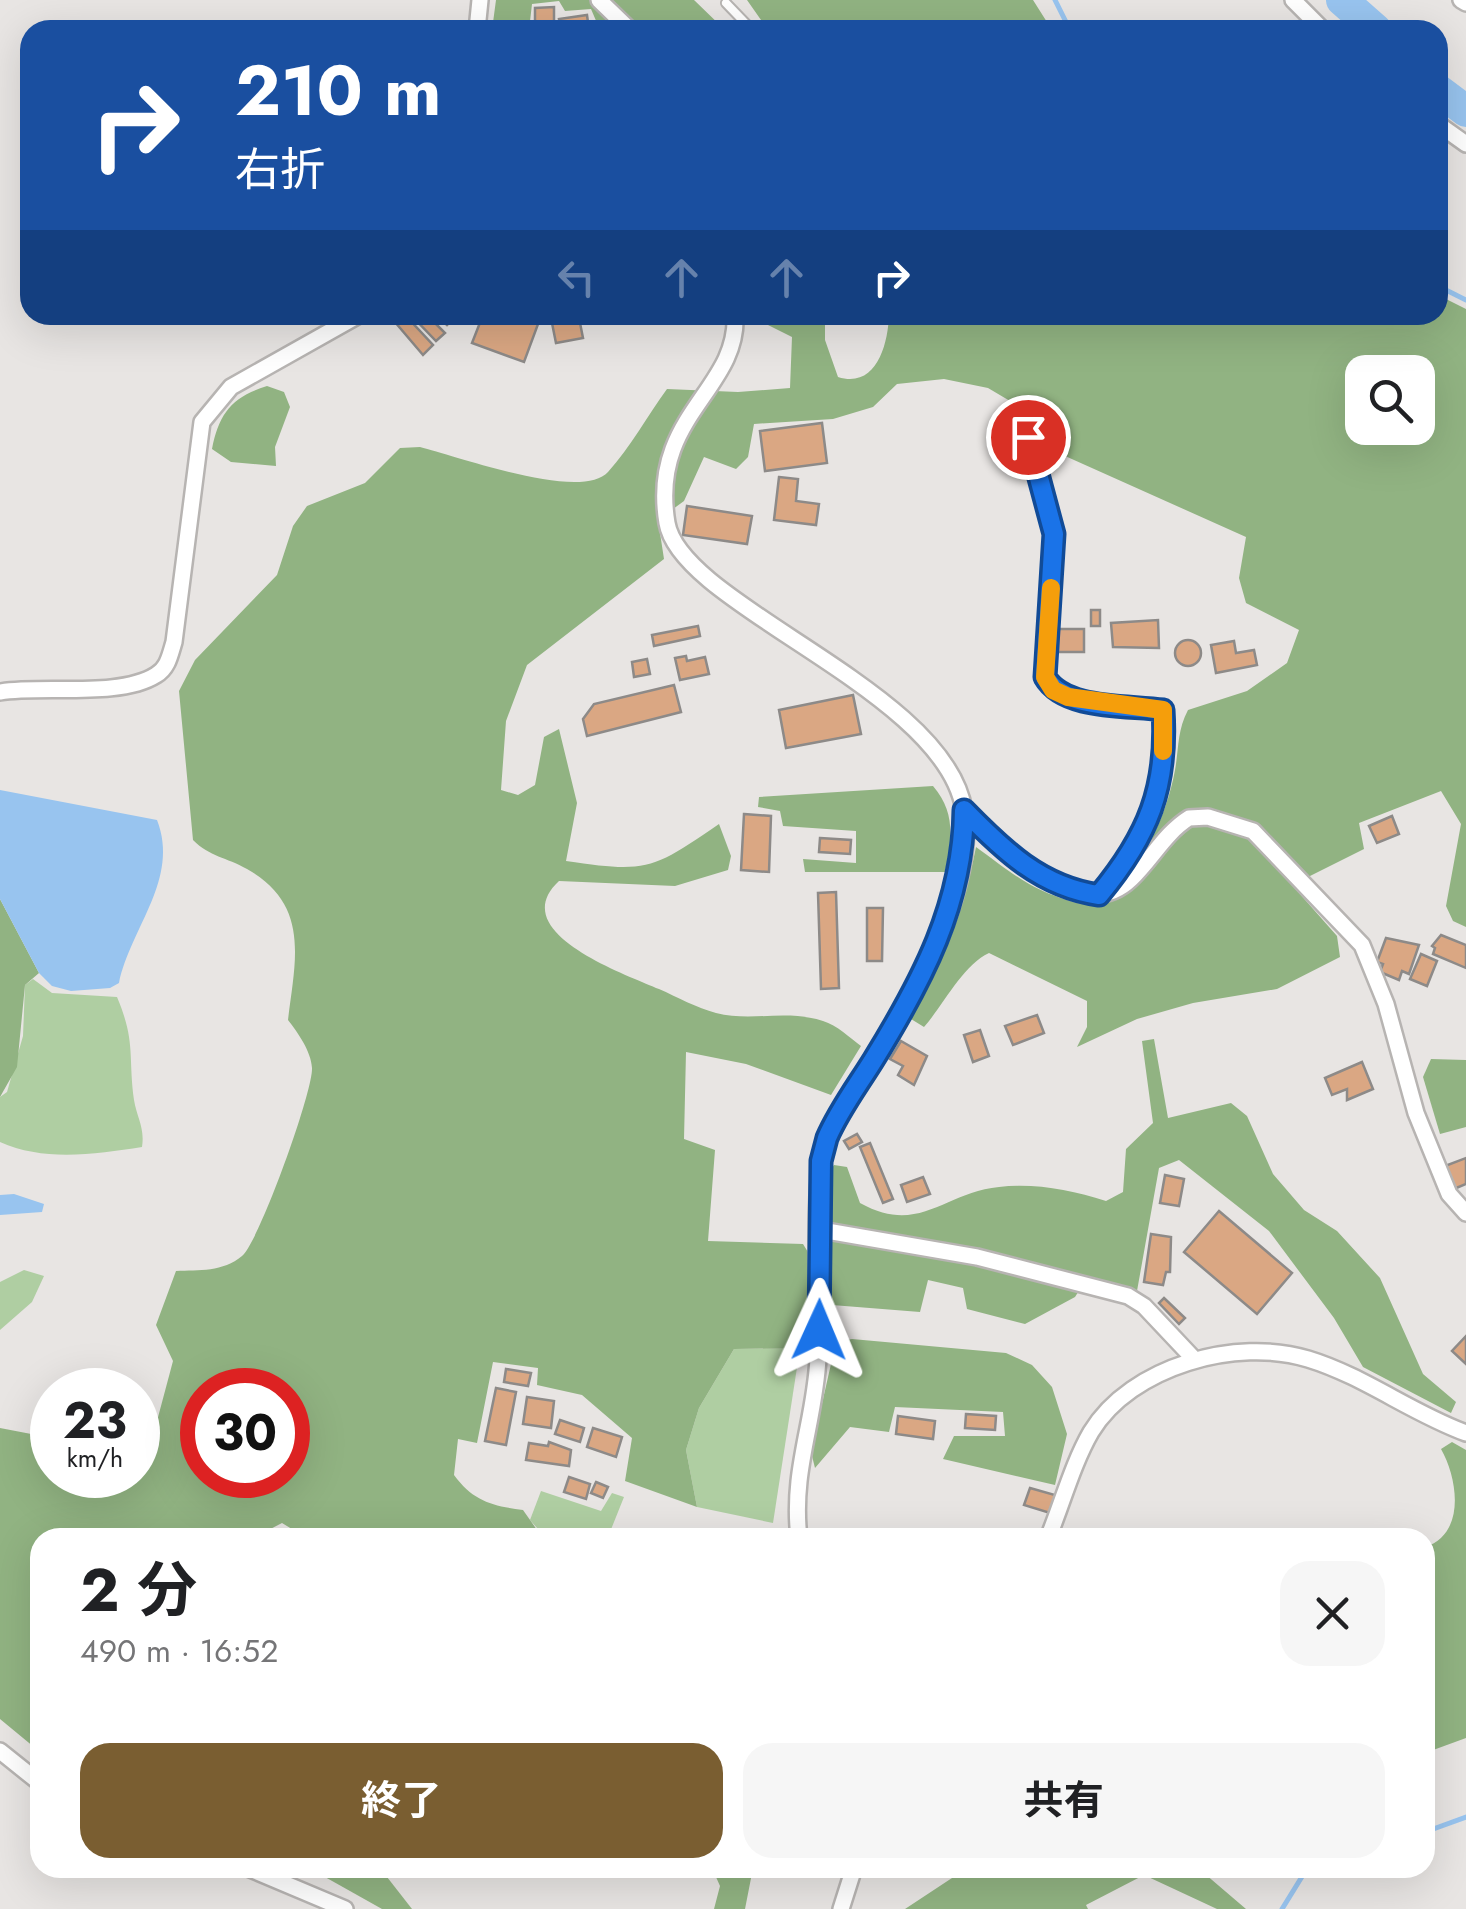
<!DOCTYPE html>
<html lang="ja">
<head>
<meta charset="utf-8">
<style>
	body { margin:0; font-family:Jost,"Noto Sans JP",sans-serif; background:#f6f6f6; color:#202124; height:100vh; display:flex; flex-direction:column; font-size:38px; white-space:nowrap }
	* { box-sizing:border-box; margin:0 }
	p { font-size:32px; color:#757577 }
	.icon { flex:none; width:55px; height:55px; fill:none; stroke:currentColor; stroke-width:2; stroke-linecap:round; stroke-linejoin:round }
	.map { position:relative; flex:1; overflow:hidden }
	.sheet { position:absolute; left:30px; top:1528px; width:1405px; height:350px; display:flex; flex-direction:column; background:#fff; border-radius:30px; box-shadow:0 10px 40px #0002 }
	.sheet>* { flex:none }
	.top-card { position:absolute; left:20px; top:20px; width:1428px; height:305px; border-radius:30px; box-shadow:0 10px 40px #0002; background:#1a4fa0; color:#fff; overflow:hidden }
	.tools { position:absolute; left:1345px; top:355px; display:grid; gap:20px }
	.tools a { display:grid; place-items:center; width:90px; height:90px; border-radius:20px; background:#fff; box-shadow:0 10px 40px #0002; font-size:50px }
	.speed { position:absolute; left:30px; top:1368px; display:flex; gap:20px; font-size:50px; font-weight:700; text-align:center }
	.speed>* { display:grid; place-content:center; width:130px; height:130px; border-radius:50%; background:#fff; box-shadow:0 10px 40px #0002; line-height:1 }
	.speed small { font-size:25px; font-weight:400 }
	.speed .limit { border:15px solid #d22; background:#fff; color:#111 }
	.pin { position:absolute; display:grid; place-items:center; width:85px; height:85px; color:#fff; margin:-42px; border:5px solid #fff; border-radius:50%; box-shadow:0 2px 10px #0007 }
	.me { position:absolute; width:110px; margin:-55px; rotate:1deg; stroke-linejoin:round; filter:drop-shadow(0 0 8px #0008) }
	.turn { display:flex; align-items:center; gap:35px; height:210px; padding:0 50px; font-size:45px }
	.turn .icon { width:130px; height:130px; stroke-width:2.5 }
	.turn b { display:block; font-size:70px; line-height:85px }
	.lanes { display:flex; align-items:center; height:95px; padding:0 50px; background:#0003; justify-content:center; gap:50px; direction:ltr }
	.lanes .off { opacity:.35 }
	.round { display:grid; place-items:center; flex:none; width:105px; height:105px; border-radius:30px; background:#f6f6f6 }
	.head { display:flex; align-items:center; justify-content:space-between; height:170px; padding:0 50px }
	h1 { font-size:60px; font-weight:700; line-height:75px }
	.primary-button { display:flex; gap:20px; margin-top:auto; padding:20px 50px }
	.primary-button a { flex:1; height:115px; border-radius:30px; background:#7a5e31; color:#fff; font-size:40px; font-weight:700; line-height:115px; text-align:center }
	.primary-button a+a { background:#f6f6f6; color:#202124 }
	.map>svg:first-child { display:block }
	.green { fill:#afcea2 }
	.forest { fill:#91b382; fill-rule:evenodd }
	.water { fill:#98c4ef }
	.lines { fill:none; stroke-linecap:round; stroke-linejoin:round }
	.stream { stroke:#98c4ef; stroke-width:5 }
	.river { stroke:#98c4ef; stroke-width:32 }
	.building { fill:#daa783; stroke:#8d8a88; stroke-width:2.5 }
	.service-casing { stroke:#b7b4b2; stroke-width:12 }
	.minor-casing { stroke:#b7b4b2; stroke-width:20 }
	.service { stroke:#fff; stroke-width:8 }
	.minor { stroke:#fff; stroke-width:15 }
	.route-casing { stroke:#114b97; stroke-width:25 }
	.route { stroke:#1a73e8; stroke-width:18 }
	.slow { stroke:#f59e0b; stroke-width:18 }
</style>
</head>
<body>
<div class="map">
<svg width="1466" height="1909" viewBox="0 0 1466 1909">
	<rect width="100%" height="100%" fill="#e8e5e3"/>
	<!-- green -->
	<g class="green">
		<path d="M33,979L52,993L117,997C136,1042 128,1056 134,1100C137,1118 145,1128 142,1147C96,1154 44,1162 0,1142V1097L7,1092L23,1036L25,985Z"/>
		<polygon points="24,1270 44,1276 32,1302 0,1330 0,1282"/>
		<polygon points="800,1348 773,1523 697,1507 686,1450 699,1408 734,1349"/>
		<polygon points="541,1491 601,1511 612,1493 624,1497 608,1537 545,1537 530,1520"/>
	</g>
	<!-- forest -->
	<g class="forest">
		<polygon points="496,0 694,0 725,30 600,30 591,9 565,11 559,1 532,4 529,30 492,30"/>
		<polygon points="747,0 1033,0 1052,30 881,30 878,20 857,30 768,30"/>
		<path d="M1438,295L1466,309V927L1453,921L1446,906L1461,824L1441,791L1359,823L1364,849L1292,885L1337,936L1340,957L1277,989L1193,1003L1137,1019L1077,1047L1087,1027V1001L989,953C962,966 945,1003 924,1027L911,1019C945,960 963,913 976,847C1020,879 1044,901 1101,905C1138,877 1167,816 1175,770C1179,748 1177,731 1188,710L1247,691L1287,663L1299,630L1246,603L1239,578L1246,537L1045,447L1035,416L988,388L944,379L897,384L873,407L833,419L754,424L748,457L736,469L704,457L684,501L658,520L664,559L527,665L506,721L501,790L518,795L535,785L544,737L559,729L577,803L566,861C647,873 652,870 719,824L731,856L728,870L675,886L559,881C504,932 625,974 659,989C677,997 697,1008 716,1013C751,1022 787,1009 823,1021C837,1025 850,1038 861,1046L831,1095L746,1064L686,1052L684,1139L715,1150L708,1241L803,1244L814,1262L809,1348L734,1349L699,1408L686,1450L697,1507L625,1481L632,1438L582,1395L537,1385L538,1368L493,1362L477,1443L458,1439L454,1475C473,1501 492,1506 523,1510L542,1537H305L282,1523L255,1537L40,1538V1752L0,1719V1428L52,1438V1475H138V1425L157,1421L173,1361L156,1325L176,1271C199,1270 223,1272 242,1256C259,1242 313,1092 312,1068C311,1051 298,1033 288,1020C295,961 311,905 247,869C226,857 210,857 193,840L179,691L195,660L277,575L293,526L307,506L365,483L400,448L420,447C457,456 581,502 608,472C630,448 648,415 667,389L738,392L790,388L792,337L768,325L765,315H825V340L838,377C876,389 888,345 889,315H1438ZM1362,372H1418V428H1362ZM202,1390H288V1475H202Z"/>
		<path d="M267,386L284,392L290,407L275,447L276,466L231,462L212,449C219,413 232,397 267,386Z"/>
		<path d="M933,786C956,813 952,839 945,872H805L803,859L856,863V831L783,826L780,811L758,807L759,797Z"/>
		<polygon points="0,899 39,973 25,985 17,1067 0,1097"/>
		<path d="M1154,1039L1168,1118L1231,1103L1247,1116L1273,1174L1304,1210L1337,1231L1380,1278L1423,1374L1456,1402L1451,1413L1363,1367L1334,1318L1269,1231L1179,1160L1159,1168L1137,1291L1087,1278L1075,1297L1025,1324L967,1309L963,1288L928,1280L920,1312L832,1305L828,1175L834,1165L847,1167L860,1203C920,1236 944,1192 999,1187C1035,1183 1071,1190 1106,1201L1123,1192L1126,1149L1153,1123L1142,1041Z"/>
		<polygon points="1431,1059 1466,1060 1466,1127 1440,1134 1423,1077"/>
		<polygon points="852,1339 1006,1353 1032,1365 1052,1387 1067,1434 1055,1485 943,1459 954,1436 1005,1436 1003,1412 895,1407 889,1432 850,1427 815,1468 811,1452 836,1342"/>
		<path d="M1452,1442L1466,1450V1738L1425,1753V1547C1466,1534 1458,1479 1441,1449Z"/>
		<polygon points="309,1868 380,1868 412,1909 382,1909"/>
		<polygon points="712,1868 753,1868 745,1909 714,1909 720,1886"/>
		<polygon points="951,1868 1198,1868 1246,1909 1217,1909 1144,1875 1086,1905 1088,1909 905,1909 952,1878"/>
	</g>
	<!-- water -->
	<g class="water">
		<path d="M0,790L157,820C180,879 131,927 119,983L110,988L71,991L52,986L39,973L0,899Z"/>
		<polygon points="14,1194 44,1204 42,1212 0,1215 0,1195"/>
	</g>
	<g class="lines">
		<!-- stream -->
		<g class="stream">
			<polyline points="1055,0 1070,30"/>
			<polyline points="1438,286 1466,300"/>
			<polyline points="1425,1832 1466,1817"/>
			<polyline points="1320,1868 1322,1868"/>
			<polyline points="1282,1909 1303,1875"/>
		</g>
		<!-- river -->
		<g class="river">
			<polyline points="1342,0 1376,30"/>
			<polyline points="1438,90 1466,111"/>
		</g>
	</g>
	<!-- building -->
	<g class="building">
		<polygon points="554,7 554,21 535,22 535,8"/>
		<polygon points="587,15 589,30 561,30 559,19"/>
		<polygon points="389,315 405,315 433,345 423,355"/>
		<polygon points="411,315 427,315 445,333 436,341"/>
		<polygon points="436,315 457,315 447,325"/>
		<polygon points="483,315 541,316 524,362 472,343"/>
		<polygon points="579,318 583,338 556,343 552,323"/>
		<polygon points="822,423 827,463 765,471 760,431"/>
		<polygon points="779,477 798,479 796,501 819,504 816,525 774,520"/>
		<polygon points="687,506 752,516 747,544 683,535"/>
		<rect x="1091" y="610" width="9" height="16"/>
		<polygon points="1158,620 1159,648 1113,647 1111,623"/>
		<polygon points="698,626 700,636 654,646 652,635"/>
		<rect x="1058" y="629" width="26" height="23"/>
		<circle cx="1188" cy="653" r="13"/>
		<polygon points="1234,641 1236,653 1254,650 1257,665 1216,673 1211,645"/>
		<polygon points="686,656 687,661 705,657 709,674 680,680 675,658"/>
		<polygon points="647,659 650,674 634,677 632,662"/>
		<polygon points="674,685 681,712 587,736 583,719 594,704"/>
		<polygon points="853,695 861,734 786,748 779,710"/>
		<polygon points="744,814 771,816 769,872 741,870"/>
		<polygon points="1392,816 1399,834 1377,843 1369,826"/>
		<polygon points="820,838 851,840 850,854 819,852"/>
		<polygon points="836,892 839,988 821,989 818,893"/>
		<polygon points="867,908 883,908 882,961 867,961"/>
		<polygon points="1441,935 1466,945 1466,968 1433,954 1435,948 1432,946"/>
		<polygon points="1386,938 1419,945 1409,974 1402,971 1399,980 1380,972 1383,964 1377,962"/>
		<polygon points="1421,954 1437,961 1427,986 1410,979"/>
		<polygon points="1037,1015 1044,1033 1013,1045 1005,1026"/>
		<polygon points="980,1030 989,1056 973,1062 964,1035"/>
		<polygon points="901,1041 927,1056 914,1085 898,1075 903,1066 890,1059"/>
		<polygon points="1362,1062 1373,1089 1347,1100 1347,1089 1332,1095 1325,1078"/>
		<polygon points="857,1134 862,1142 849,1149 844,1141"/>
		<polygon points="870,1143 893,1199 883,1203 860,1147"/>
		<polygon points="1466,1158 1466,1184 1454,1189 1445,1166"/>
		<polygon points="1165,1175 1184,1179 1179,1206 1160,1203"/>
		<polygon points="923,1177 930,1194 907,1202 901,1185"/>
		<polygon points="1219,1211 1292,1273 1257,1314 1184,1252"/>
		<polygon points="1151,1234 1171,1237 1170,1272 1166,1272 1163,1285 1144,1282"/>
		<polygon points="1164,1298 1185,1318 1179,1324 1159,1303"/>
		<polygon points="1466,1336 1466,1364 1452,1351"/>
		<polygon points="506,1369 531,1373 528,1386 504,1382"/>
		<polygon points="496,1388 516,1392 506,1445 485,1441"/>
		<polygon points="527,1397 554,1401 551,1428 523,1424"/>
		<polygon points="966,1414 996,1416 995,1430 965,1428"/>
		<polygon points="898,1416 935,1421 933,1439 896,1434"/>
		<polygon points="560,1420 584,1428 580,1442 555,1434"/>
		<polygon points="593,1428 622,1437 616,1457 587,1447"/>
		<polygon points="549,1442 571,1450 569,1466 526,1460 529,1443 548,1446"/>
		<polygon points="569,1477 590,1484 586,1499 564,1492"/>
		<polygon points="596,1482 608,1487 603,1498 591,1493"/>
		<polygon points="1030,1488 1055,1495 1050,1513 1024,1505"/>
		<polygon points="805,1868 833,1868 832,1874"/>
	</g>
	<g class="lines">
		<!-- service casing -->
		<g class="service-casing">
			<g id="service">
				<polyline points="726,3 752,30"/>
				<path d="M1024,423L1053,535L1045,677C1064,710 1128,705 1163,710C1168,784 1150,835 1102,891"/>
			</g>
		</g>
		<!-- minor casing -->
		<g class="minor-casing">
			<g id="minor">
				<polyline points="599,0 630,30"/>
				<polyline points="1293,0 1323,30"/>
				<polyline points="1461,0 1466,3"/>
				<polyline points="477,30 480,0"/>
				<polyline points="1438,124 1466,144"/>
				<path d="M735,315C739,390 649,416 667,523C681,606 945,690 964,810C977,892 909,1002 868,1068C854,1092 835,1113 826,1140C810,1194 821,1298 818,1358C815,1422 791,1470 799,1538"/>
				<path d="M0,692C43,685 120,698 156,675C168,668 170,655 174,642L202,422L231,387L359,315"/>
				<path d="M964,810C999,846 1079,929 1131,879C1152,859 1165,833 1189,818L1208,817L1253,831L1362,945L1386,1004L1416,1113L1449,1194L1466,1213"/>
				<polyline points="821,1230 977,1257 1128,1296 1144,1306 1194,1359"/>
				<path d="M1048,1538C1062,1504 1073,1463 1091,1432C1131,1366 1237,1337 1308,1359C1364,1376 1411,1413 1466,1433"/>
				<polyline points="0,1751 40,1783"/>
				<polyline points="248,1868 345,1909"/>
				<polyline points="841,1909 854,1868"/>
			</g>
		</g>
		<!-- service -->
		<use href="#service" class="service"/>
		<!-- minor -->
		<use href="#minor" class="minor"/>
	</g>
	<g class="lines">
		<!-- route casing -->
		<g class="route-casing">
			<path id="route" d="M819,1330L821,1161L827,1138C839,1110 858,1085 874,1059C922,981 963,904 964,810C1003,850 1041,887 1099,895C1148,836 1168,787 1163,710C1127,705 1064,710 1045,677L1054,534L1028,437"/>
		</g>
		<!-- route -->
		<use href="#route" class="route"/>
		<!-- slow -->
		<polyline class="slow" points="1051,588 1045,677 1053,690 1068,697 1163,710 1163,751"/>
	</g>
</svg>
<div class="tools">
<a><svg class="icon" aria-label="search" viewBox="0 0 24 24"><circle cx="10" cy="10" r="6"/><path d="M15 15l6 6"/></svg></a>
</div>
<div class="speed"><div>23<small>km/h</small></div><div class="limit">30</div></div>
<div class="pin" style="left:1028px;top:437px;background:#d93025"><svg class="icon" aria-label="arrive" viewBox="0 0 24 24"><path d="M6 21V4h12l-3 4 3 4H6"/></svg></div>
<svg class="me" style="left:819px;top:1330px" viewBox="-20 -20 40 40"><path d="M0-17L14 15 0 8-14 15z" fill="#1a73e8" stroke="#fff" stroke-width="4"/></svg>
<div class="top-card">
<div class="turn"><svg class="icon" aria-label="right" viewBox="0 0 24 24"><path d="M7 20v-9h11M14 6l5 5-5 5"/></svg><div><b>210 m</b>右折</div></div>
<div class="lanes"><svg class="icon off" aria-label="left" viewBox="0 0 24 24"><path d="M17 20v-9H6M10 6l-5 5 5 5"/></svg><svg class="icon off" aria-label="ahead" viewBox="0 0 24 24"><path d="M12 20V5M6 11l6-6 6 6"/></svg><svg class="icon off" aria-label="ahead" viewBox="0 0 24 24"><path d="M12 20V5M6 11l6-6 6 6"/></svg><svg class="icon" aria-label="right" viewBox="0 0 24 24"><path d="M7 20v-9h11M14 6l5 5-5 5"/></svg></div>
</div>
<section class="sheet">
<div class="head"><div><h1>2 分</h1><p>490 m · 16:52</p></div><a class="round"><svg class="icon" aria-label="close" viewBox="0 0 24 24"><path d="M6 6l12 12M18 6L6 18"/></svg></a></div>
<div class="primary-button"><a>終了</a><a>共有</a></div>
</section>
</div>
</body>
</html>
